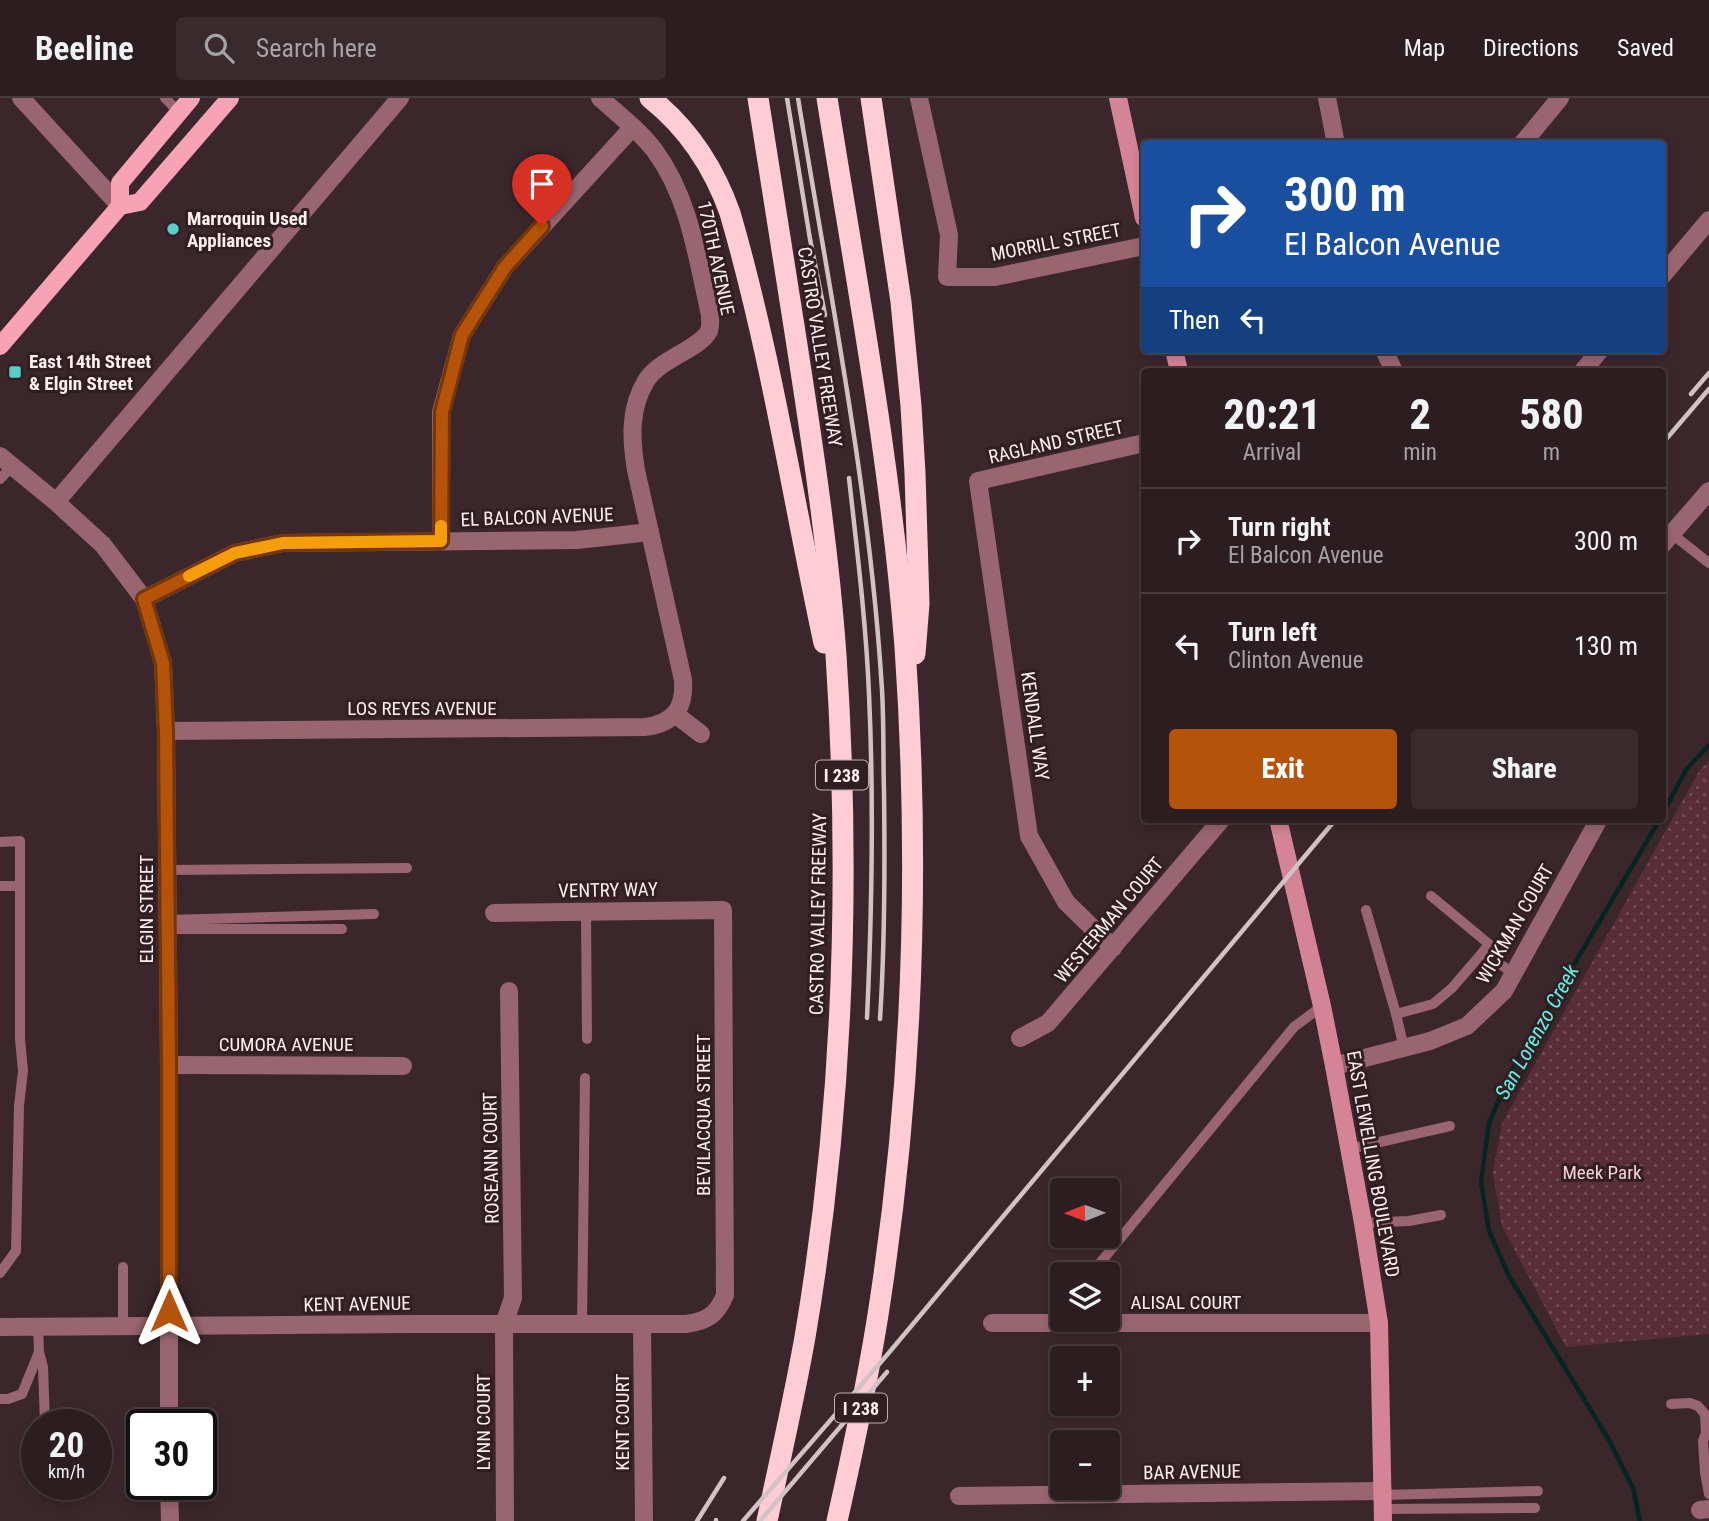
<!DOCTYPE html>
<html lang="en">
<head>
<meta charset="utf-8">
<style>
	body { margin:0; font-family:"Roboto Condensed",sans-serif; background:#382a2d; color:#f1f3f6; height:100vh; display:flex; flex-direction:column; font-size:26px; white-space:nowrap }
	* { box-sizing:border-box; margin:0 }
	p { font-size:23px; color:#a6a2a5 }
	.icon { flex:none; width:38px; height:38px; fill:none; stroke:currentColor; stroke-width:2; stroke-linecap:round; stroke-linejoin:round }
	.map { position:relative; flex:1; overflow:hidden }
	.drawer { position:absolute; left:1141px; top:270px; width:525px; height:455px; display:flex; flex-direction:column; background:#2c1d20; border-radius:7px; box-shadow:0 4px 10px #0003,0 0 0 2px #483b3e }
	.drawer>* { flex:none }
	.guide { position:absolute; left:1141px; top:42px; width:525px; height:214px; border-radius:7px; box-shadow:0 4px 10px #0003,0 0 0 2px #483b3e; background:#1a4fa0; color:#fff; overflow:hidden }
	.needle { width:46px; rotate:269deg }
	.fabs { position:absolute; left:1050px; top:1080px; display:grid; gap:14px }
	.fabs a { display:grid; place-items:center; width:70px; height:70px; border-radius:7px; background:#2c1d20; box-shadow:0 4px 10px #0003,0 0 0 2px #483b3e; font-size:35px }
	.speed { position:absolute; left:21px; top:1311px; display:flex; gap:14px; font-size:35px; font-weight:700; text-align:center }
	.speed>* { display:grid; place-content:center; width:91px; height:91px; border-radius:50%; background:#2c1d20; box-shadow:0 4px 10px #0003,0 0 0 2px #483b3e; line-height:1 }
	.speed small { font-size:18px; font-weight:400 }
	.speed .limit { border:4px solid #111; border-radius:10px; background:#fff; color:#111 }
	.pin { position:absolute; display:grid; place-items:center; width:60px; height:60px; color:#fff; margin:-72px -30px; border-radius:50% 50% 50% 0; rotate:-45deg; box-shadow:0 0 7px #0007 }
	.pin .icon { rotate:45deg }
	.me { position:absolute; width:77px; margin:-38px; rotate:0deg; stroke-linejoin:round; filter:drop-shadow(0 0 5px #0008) }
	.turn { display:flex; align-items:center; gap:24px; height:147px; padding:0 28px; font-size:32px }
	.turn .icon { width:91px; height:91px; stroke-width:2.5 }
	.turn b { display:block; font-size:49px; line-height:60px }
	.then { display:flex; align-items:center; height:66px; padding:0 28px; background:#0003; gap:14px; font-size:26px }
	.eta { display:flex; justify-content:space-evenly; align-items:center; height:119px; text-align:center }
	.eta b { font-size:42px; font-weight:800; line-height:49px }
	.primary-button { display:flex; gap:14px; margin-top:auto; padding:14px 28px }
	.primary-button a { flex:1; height:80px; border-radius:7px; background:#b45309; color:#fff; font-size:28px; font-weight:800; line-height:80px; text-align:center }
	.primary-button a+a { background:#382a2d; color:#f1f3f6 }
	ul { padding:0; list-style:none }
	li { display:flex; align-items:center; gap:21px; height:105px; padding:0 28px; border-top:2px solid #483b3e }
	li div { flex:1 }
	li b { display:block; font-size:26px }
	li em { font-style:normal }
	header { display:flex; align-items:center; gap:42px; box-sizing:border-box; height:98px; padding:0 35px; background:#2c1d20; border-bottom:2px solid #483b3e }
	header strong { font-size:33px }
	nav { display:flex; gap:38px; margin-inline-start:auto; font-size:24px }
	.search { width:490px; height:63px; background:#382a2d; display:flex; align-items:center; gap:18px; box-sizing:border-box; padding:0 24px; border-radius:7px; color:#a6a2a5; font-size:26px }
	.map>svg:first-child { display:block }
	.green { fill:url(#green-dots) }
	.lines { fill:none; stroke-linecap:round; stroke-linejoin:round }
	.stream { stroke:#052422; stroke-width:4.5 }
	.lane { stroke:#996570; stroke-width:10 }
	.street { stroke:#996570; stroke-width:18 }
	.secondary { stroke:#d58396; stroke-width:18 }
	.primary { stroke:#f7a2b5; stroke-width:18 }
	.highway { stroke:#ffcbd5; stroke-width:21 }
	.rail { stroke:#d1c2c5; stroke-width:4.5 }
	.route-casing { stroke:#753606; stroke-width:18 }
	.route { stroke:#b45309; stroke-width:12 }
	.slow { stroke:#f59e0b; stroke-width:12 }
	.poi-dot { fill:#55cec5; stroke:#311e22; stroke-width:2.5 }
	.labels { text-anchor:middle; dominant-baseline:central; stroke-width:6; stroke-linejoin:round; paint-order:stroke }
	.shield { fill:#311e22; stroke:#c0b0b4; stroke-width:2 }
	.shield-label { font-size:18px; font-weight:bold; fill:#fdeff2 }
	.poi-label { font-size:19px; font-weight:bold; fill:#fdeff2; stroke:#311e22; text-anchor:start }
	.street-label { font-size:19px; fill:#fdeff2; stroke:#311e22 }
	.park-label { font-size:19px; fill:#fad0d8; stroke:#311e22 }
	.water-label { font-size:21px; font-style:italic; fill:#63efe5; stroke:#311e22 }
</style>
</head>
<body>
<header>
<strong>Beeline</strong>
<div class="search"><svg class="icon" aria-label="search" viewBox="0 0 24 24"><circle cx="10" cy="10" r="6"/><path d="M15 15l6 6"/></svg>Search here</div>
<nav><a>Map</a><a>Directions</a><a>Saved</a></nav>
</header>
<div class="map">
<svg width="1709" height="1423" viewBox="0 0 1709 1423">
	<defs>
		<pattern id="green-dots" width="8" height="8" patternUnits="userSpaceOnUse" patternTransform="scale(1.75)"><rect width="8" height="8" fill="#5a2e39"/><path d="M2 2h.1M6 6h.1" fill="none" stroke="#734d56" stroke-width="1.8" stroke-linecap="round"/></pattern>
	</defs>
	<rect width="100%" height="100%" fill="#3b272b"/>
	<!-- green -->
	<polygon class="green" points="1709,664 1709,1236 1566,1249 1502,1128 1493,1075 1502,1025 1701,670"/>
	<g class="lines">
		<!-- stream -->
		<g class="stream">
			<polyline points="1662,717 1686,672 1709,647"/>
			<polyline points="1640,1423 1633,1390 1609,1342 1509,1178 1489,1133 1481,1084 1489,1025 1511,973 1660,721"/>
		</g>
		<!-- lane -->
		<g class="lane">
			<polyline points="165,0 179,14"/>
			<polyline points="0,381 12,368"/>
			<polyline points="1672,436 1709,465"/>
			<polyline points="0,744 20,743 20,941 23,973 19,1008 16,1153 0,1175"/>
			<polyline points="167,772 407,770"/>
			<polyline points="0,788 20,788"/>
			<polyline points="1431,798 1489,846 1483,854"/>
			<polyline points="1366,812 1396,916 1433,906 1452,890 1483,854 1514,876"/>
			<polyline points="586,814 587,941"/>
			<polyline points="167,822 374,816"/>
			<polyline points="167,831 342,831"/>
			<polyline points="1396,916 1404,950"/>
			<polyline points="1349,1051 1450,1028"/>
			<polyline points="1363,1125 1409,1123 1441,1117"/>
			<polyline points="1091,1176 1294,929 1322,908"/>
			<polyline points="582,1226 585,980"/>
			<polyline points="123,1229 123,1169"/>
			<polyline points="39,1254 43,1269 45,1326"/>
			<polyline points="0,1301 8,1301 22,1296 39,1254 38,1229"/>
			<polyline points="1671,1306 1690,1305 1698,1308 1705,1316 1706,1335 1703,1343 1705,1374 1709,1396"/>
			<polyline points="1383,1397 1538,1393"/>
			<polyline points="1383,1411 1535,1410"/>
		</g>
		<!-- street -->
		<g class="street">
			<polyline points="21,0 120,108"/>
			<polyline points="919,0 949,137 947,179 995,179 1144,148"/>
			<polyline points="1327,0 1336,46"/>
			<polyline points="1522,46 1560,0"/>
			<polyline points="1662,178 1709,122"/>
			<polyline points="1384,252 1394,273"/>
			<polyline points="1583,273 1600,252"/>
			<polyline points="0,358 56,404 103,447 144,501 163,565 166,633 169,967 169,1326"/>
			<polyline points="56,404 400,0"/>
			<polyline points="441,443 441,314 462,237 505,169 633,29"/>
			<polyline points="1662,447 1709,393"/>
			<polyline points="144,501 235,455 283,445 577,442 650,434"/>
			<polyline points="675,616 701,636"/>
			<path d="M166,633L644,629C673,626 685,611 683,582L636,372C631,341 629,311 646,283C659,261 700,251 709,233C711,227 710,223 710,217C697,160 690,101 655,53C640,33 619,17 600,0"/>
			<polyline points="1113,850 1066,804 1029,738 978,383 1144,345"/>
			<polyline points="1020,940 1048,925 1222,721"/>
			<polyline points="169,967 403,968"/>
			<polyline points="1334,968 1430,943 1467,928 1504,893 1599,721"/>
			<polyline points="992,1225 1379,1225"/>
			<polyline points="642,1226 644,1422"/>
			<path d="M0,1229L412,1226H686C707,1223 717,1217 725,1197L723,812L494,815"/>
			<polyline points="169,1386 170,1423"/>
			<polyline points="959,1398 1383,1393"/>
			<polyline points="1700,1412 1709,1411"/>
			<polyline points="505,1423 504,1226 513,1200 509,893"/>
		</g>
		<!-- secondary -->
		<g class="secondary">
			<polyline points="1118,0 1144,120"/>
			<polyline points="1174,252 1179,273"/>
			<polyline points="1278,721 1322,908 1334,968 1363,1125 1379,1225 1383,1423"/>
		</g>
		<!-- primary -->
		<g class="primary">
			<polyline points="120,108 120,85 191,0"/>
			<polyline points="0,248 120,108 140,104 230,0"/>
		</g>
		<!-- highway -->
		<g class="highway">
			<path d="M650,0C688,30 714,70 730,115C771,256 793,402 824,545"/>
			<path d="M758,0C770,76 782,152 794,228C811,337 828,446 836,557C851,784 843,1014 805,1239C794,1301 780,1362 767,1423"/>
			<path d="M827,0C856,182 891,365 905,549C920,765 913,983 881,1197C870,1273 854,1348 837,1423"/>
			<polyline points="871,0 901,204 911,308 915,375 919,506 915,556"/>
		</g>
		<!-- rail -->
		<g class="rail">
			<polyline points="787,0 810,141 825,217"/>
			<path d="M798,0C830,197 870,393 882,592C884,626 883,660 884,693C885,769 885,845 880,921"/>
			<polyline points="1691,296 1709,275"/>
			<polyline points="1662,346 1709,291"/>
			<path d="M849,380C857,452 866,524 869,596C874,704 872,812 867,920"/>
			<polyline points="697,1423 724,1380"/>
			<polyline points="716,1423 716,1422"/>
			<polyline points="743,1423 887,1257 1336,721"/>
			<polyline points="760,1423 887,1274"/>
		</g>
	</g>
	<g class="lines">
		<!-- route casing -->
		<g class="route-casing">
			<polyline id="route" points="169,1213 169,967 166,633 163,565 144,501 235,455 283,445 441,443 442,314 462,237 505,169 542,128"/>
		</g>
		<!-- route -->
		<use href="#route" class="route"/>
		<!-- slow -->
		<polyline class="slow" points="189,478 235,455 283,445 441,443 441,428"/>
	</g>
	<!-- markers -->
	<g class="poi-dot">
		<circle cx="173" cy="131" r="7"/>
		<rect x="8" y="267" width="14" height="14" rx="3.5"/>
	</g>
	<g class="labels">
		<!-- shield labels -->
		<g class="shield">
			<rect x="816" y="662.5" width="52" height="29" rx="5"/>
			<rect x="835" y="1295.5" width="52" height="29" rx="5"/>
		</g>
		<g class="shield-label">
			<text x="842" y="677">I 238</text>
			<text x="861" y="1310">I 238</text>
		</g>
		<!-- poi labels -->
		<g class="poi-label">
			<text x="187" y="120">Marroquin Used<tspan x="187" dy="22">Appliances</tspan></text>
			<text x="29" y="263">East 14th Street<tspan x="29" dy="22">&amp; Elgin Street</tspan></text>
		</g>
		<!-- street labels -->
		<g class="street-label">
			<text transform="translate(1056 144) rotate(-11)">MORRILL STREET</text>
			<text transform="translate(716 160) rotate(78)">170TH AVENUE</text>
			<text transform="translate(820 249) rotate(81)">CASTRO VALLEY FREEWAY</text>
			<text transform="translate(1056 344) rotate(-13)">RAGLAND STREET</text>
			<text transform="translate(537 419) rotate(-2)">EL BALCON AVENUE</text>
			<text x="422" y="610">LOS REYES AVENUE</text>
			<text transform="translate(1035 628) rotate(82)">KENDALL WAY</text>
			<text transform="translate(608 792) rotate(-1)">VENTRY WAY</text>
			<text transform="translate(146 811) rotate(-90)">ELGIN STREET</text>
			<text transform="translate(818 816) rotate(-89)">CASTRO VALLEY FREEWAY</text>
			<text transform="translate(1109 822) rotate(-50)">WESTERMAN COURT</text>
			<text transform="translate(1515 826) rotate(-60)">WICKMAN COURT</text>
			<text x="286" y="946">CUMORA AVENUE</text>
			<text transform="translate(703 1017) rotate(-90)">BEVILACQUA STREET</text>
			<text transform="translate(491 1060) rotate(-91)">ROSEANN COURT</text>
			<text transform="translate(1373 1066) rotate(80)">EAST LEWELLING BOULEVARD</text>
			<text x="1186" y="1204">ALISAL COURT</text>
			<text transform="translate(357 1206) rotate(-1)">KENT AVENUE</text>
			<text transform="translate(483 1324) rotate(-90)">LYNN COURT</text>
			<text transform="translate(622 1324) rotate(-90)">KENT COURT</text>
			<text transform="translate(1192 1374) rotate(-1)">BAR AVENUE</text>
		</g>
		<!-- park labels -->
		<g class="park-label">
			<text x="1602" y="1074">Meek Park</text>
		</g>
		<!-- water labels -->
		<g class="water-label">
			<text transform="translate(1537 934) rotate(-61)">San Lorenzo Creek</text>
		</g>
	</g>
</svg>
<div class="fabs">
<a><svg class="needle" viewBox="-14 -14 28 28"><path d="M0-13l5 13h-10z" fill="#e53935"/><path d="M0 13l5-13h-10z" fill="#a6a2a5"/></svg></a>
<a><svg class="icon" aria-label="layers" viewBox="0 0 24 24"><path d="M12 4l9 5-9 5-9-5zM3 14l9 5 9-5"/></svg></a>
<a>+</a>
<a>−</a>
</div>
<div class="speed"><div>20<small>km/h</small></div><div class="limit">30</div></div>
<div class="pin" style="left:542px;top:128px;background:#d93025"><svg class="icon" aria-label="arrive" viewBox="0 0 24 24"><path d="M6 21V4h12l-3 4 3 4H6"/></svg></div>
<svg class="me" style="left:169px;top:1213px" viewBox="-20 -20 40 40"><path d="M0-17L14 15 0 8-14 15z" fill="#b45309" stroke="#fff" stroke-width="4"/></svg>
<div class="guide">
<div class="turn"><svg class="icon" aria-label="right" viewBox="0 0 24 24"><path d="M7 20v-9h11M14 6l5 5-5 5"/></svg><div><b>300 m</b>El Balcon Avenue</div></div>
<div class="then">Then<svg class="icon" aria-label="left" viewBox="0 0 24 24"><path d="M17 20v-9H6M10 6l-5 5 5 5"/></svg></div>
</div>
<section class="drawer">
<div class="eta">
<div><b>20:21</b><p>Arrival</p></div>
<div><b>2</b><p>min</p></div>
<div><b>580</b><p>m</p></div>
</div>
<ul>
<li><svg class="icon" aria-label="right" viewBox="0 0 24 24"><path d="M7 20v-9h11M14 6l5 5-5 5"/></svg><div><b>Turn right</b><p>El Balcon Avenue</p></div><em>300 m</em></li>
<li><svg class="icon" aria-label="left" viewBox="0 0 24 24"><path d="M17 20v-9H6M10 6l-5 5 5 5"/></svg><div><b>Turn left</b><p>Clinton Avenue</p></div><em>130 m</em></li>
</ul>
<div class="primary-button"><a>Exit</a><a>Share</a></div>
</section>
</div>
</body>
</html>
